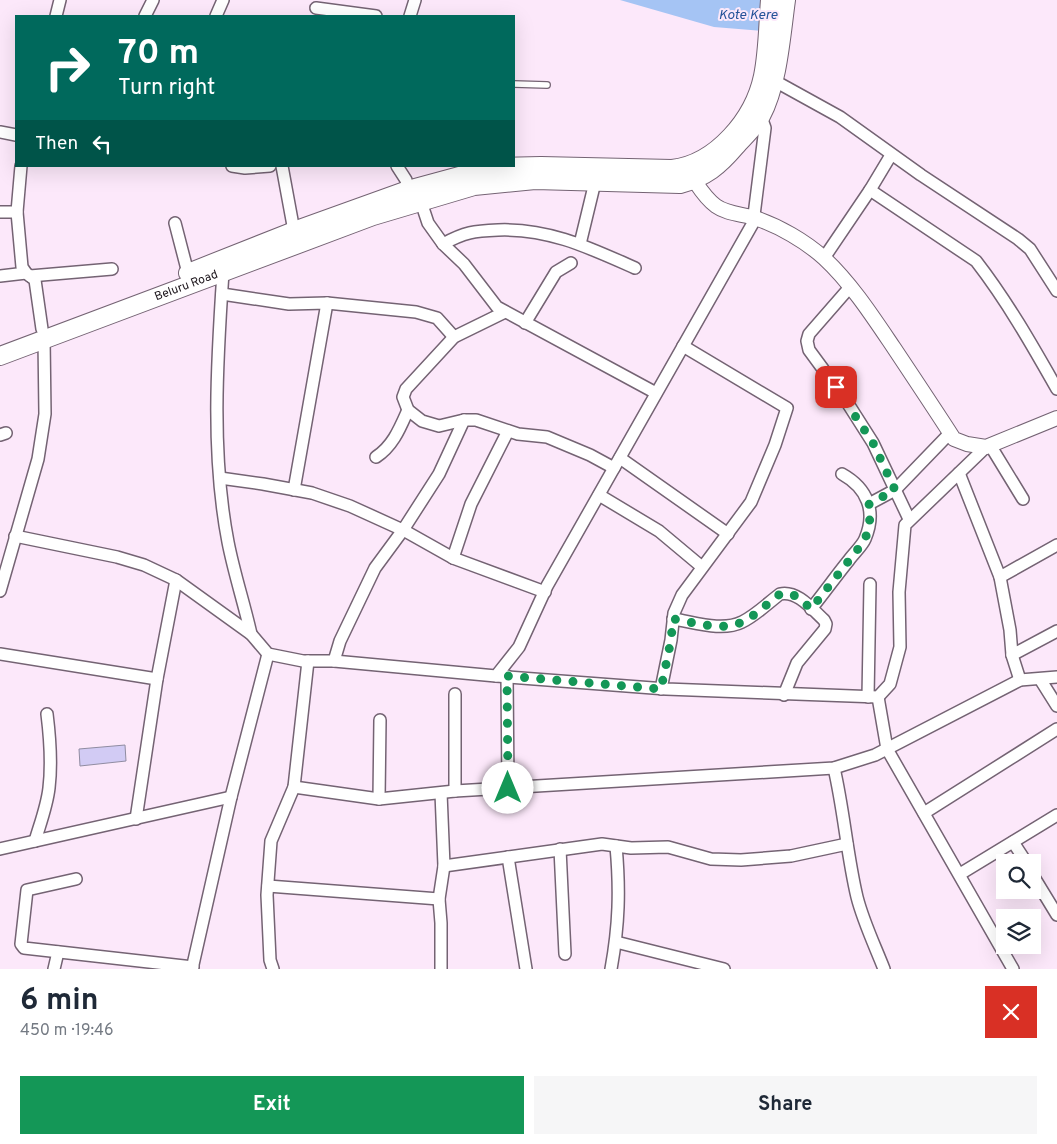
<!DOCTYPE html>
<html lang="en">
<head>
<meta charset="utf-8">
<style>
	body { margin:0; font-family:Overpass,sans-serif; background:#f6f6f7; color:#1f2937; height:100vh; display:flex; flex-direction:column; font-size:19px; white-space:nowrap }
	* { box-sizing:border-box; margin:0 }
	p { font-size:16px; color:#747a83 }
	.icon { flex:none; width:28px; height:28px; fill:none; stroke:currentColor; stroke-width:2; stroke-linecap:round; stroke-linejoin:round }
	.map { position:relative; height:969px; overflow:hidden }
	.drawer { display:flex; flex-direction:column; background:#fff; flex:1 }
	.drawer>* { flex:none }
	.banner { position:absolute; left:15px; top:15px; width:500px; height:152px; border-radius:0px; box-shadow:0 5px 20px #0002; background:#00695c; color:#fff; overflow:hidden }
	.tools { position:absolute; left:996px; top:854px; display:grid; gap:10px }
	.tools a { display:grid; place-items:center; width:45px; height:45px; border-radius:0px; background:#fff; box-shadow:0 5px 20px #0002; font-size:25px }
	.pin { position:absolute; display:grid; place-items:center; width:42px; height:42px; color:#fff; margin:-21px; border-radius:10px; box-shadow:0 2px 8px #0006 }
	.me { position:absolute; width:55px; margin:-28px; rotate:0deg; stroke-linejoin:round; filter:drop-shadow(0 0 4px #0008) }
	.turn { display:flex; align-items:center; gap:18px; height:105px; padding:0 20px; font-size:22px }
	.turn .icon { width:65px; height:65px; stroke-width:2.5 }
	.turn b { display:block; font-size:35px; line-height:42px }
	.then { display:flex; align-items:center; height:48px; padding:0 20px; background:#0003; gap:10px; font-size:19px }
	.round { display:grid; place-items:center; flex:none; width:52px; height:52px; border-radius:0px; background:#f6f6f7 }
	.overview { display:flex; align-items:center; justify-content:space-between; height:85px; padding:0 20px }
	h1 { font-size:30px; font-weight:700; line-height:38px }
	.cta { display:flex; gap:10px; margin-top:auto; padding:10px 20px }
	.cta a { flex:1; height:58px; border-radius:0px; background:#149757; color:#fff; font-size:20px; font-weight:700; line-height:58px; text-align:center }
	.cta a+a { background:#f6f6f7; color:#1f2937 }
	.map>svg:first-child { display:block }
	.water { fill:#a5c4f4 }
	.building { fill:#d2cbf4; stroke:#908ca1 }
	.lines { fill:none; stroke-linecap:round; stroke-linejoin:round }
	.service-casing { stroke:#746373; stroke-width:8 }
	.minor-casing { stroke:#746373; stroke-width:14 }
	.tertiary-casing { stroke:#746373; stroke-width:16 }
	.trunk-casing { stroke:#746373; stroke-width:20 }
	.service { stroke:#fff; stroke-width:5.5 }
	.minor { stroke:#fff; stroke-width:11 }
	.tertiary { stroke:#fff; stroke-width:14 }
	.trunk { stroke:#fff; stroke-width:18 }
	.route { stroke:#149757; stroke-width:9; stroke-dasharray:0 16.2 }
	.labels { text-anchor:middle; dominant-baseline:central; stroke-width:4; stroke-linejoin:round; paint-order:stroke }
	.street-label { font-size:12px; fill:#1b141a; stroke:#fce8fa }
	.water-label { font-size:14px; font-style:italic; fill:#255399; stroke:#fce8fa }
</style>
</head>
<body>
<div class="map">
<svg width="1057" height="969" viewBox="0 0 1057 969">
	<rect width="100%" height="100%" fill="#fce8fa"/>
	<!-- water -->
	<polygon class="water" points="620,0 763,0 763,31 714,27"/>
	<!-- building -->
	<polygon class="building" points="125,745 126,761 80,766 79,749"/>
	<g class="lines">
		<!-- service casing -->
		<g class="service-casing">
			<polyline id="service" points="514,84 547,85"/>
		</g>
		<!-- minor casing -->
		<g class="minor-casing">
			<g id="minor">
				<polyline points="316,8 376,16"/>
				<polyline points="56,16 60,0"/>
				<polyline points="145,16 153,0"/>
				<polyline points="216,16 223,0"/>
				<polyline points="410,16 415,0"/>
				<polyline points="773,80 840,117 921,175 1018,239 1030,249 1057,291"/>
				<polyline points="0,132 16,135"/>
				<polyline points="21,166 17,212 22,267 26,273 35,280 42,329"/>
				<polyline points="232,166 245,168 270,166"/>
				<polyline points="282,166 294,231"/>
				<polyline points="397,166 406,180 408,190"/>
				<path d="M870,190L976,261C1007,301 1032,345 1057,389"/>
				<polyline points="421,202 428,223 443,244 464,264 497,307 656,393"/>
				<polyline points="0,212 17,212"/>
				<polyline points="175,223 188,273"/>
				<path d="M443,244C465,232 474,231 498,230C549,228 590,248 635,268"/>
				<polyline points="580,244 595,182"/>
				<polyline points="824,258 870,190 891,155"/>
				<path d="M223,272C217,361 211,454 228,542C234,573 244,603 251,634"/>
				<polyline points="0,276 26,273"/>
				<polyline points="30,276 112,269"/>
				<polyline points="850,287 809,334 807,341 809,350 845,399 873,443 909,519"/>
				<polyline points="222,294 289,304 327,303 416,312 437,318 454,337"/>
				<polyline points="505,312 454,337 406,389 403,397 408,410 422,421 439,426 464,420 476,420 518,434 547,437 590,455 614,468"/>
				<polyline points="525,323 556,272 571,263"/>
				<polyline points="0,435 6,433"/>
				<polyline points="990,445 1023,499"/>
				<path d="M376,457C393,446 400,428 408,410"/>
				<polyline points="620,458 728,534"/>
				<polyline points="959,473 1000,577 1010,630 1012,655 1020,680"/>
				<polyline points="220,478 263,484 312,493 350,506 405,531 453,558 545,592"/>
				<polyline points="294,490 327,303"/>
				<polyline points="599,495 659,531 702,567"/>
				<polyline points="869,504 895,490 950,433"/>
				<polyline points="15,536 117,557 144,565 176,580 251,634 268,654 303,661 334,661 496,676 519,647 547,586 753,223 765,128 761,117"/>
				<polyline points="453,558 471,504 508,431"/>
				<polyline points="1000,577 1057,545"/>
				<polyline points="0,591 38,459 45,414 44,339"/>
				<path d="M811,609C824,593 836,576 849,560C854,553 862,546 865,539C877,511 867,488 842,474"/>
				<path d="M673,619C694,622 722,632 742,622C755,616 768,603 780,594C797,590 812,609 824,620L826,624L825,629L797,663L784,695"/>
				<polyline points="0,654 157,679"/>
				<polyline points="1012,655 1057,631"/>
				<polyline points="334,661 340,641 375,568 403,530 439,474 464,420"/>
				<polyline points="496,676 666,689 878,697 890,684 900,647 899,592 905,525 986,447"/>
				<polyline points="507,676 508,788"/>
				<polyline points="1040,679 1057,706"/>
				<polyline points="661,689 671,640 674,613 682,595 751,502 775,445 787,408 683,346"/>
				<polyline points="455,694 455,791"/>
				<polyline points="868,697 870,584"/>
				<polyline points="878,697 887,749 1013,969"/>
				<path d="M834,768C844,811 847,855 857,897C863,921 875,946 884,969"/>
				<polyline points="294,787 379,799 455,791 834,768 875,755 1020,680 1057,677"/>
				<polyline points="441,793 444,866 439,899 441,923 441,969"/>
				<polyline points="379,799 380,720"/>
				<polyline points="924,813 1057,729"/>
				<polyline points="136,819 157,679 176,580"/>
				<path d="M35,841C40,824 47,806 49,788C52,763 50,738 47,714"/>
				<polyline points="1013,842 1026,862"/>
				<polyline points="0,849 231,797"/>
				<polyline points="560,849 565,954"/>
				<polyline points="508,857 526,969"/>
				<polyline points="444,866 602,844 631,848 668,847 711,859 741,860 791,856 847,844"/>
				<polyline points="960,874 1057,815"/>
				<polyline points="1032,874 1057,915"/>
				<polyline points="76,879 27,890 21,944 24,948 193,967"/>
				<polyline points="268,886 439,899"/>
				<polyline points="616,942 724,969"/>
				<polyline points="54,969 58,952"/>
				<polyline points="192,969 231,797 268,654"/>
				<polyline points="273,969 270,960 267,895 271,841 294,787 308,661"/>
				<path d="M611,969C619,925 620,890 616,846"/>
			</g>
		</g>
		<!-- tertiary casing -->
		<g class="tertiary-casing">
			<path id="tertiary" d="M694,180C700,189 706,199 716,206C727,214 743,214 755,218C779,226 805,241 824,258C851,283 873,317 894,348C914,378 934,408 954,439L967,444L986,447L1057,418"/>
		</g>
		<!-- trunk casing -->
		<g class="trunk-casing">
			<g id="trunk">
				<path d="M188,273L294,231L408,190L478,171L495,167L541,166L672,169C716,164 754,119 763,76C768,52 768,25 770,0"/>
				<path id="s1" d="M0,356L373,216L474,186L535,180L680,184C706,177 719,166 736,146C744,137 755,127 761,116C778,84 781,36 786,0"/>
			</g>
		</g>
		<!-- service -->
		<use href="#service" class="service"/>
		<!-- minor -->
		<use href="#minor" class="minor"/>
		<!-- tertiary -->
		<use href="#tertiary" class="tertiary"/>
		<!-- trunk -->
		<use href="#trunk" class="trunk"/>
	</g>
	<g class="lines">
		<!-- route -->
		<path class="route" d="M508,788L507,676L661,689L671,640L673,619C694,622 722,632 742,622C755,616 768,603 780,594C794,591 801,600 811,609L865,540L869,525L871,510L869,504L895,490L873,443L836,387"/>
	</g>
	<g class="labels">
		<!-- street labels -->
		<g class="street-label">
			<text stroke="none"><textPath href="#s1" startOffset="199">Beluru Road</textPath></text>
		</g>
		<!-- water labels -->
		<g class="water-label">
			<text x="748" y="15">Kote Kere</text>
		</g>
	</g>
</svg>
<div class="tools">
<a><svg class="icon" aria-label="search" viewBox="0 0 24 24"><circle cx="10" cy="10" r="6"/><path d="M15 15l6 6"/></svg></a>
<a><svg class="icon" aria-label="layers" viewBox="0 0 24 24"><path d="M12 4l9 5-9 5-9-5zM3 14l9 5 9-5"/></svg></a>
</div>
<div class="pin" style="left:836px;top:387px;background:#d93025"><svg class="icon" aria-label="arrive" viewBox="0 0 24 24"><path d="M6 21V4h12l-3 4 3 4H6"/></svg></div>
<svg class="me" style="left:508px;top:788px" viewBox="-20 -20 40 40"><circle r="19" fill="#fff"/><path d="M0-13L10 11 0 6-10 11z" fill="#149757"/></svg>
<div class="banner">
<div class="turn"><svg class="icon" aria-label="right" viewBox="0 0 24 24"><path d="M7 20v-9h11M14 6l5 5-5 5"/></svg><div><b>70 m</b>Turn right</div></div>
<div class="then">Then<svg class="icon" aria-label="left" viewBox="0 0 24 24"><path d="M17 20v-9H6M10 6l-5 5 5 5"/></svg></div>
</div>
</div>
<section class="drawer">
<div class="overview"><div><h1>6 min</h1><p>450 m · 19:46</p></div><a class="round" style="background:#d93025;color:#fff"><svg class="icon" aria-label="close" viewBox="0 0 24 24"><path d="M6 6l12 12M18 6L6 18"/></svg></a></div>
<div class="cta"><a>Exit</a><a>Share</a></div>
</section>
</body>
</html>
